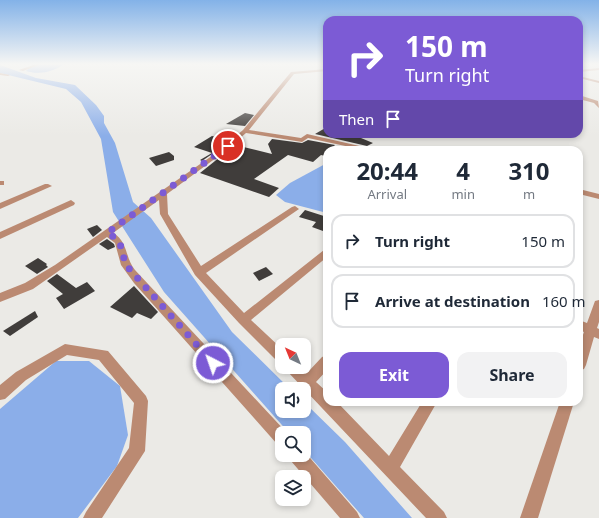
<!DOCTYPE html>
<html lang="en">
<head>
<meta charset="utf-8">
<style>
	body { margin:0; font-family:"Noto Sans",sans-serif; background:#f2f2f3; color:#1f2937; height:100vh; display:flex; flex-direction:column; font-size:15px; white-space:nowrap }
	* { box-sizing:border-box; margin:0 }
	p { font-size:13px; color:#747a83 }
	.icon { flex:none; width:22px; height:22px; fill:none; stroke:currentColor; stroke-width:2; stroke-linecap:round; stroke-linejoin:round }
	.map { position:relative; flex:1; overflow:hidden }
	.sheet { position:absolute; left:323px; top:146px; width:260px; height:260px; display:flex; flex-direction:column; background:#fff; border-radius:12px; box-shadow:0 2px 6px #0003 }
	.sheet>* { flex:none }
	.guide { position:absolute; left:323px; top:16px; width:260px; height:122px; border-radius:12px; box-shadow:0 2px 6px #0003; background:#7c5bd5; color:#fff; overflow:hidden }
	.needle { width:26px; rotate:317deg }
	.controls { position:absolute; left:275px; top:338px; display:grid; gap:8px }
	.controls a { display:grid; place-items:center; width:36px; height:36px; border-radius:8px; background:#fff; box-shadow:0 2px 6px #0003; font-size:20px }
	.pin { position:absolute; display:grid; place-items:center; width:34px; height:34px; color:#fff; margin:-17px; border:2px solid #fff; border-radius:50%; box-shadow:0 1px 4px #0007 }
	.me { position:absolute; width:44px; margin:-22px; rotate:319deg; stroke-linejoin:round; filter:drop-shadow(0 0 3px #0008) }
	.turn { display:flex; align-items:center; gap:14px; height:84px; padding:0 16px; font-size:18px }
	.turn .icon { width:52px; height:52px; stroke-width:2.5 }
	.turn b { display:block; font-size:28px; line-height:34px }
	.then { display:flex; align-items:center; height:38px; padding:0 16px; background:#0003; gap:8px; font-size:15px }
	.eta { display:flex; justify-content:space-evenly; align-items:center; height:68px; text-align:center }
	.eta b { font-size:24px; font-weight:700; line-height:28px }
	.primary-button { display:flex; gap:8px; margin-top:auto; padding:8px 16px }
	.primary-button a { flex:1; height:46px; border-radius:12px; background:#7c5bd5; color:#fff; font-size:16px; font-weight:700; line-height:46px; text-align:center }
	.primary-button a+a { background:#f2f2f3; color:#1f2937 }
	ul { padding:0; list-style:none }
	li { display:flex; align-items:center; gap:12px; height:54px; margin:0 8px 6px; padding:0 8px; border:2px solid #e0e1e3; border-radius:12px }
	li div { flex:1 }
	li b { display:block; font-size:15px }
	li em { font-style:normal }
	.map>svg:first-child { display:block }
	.water { fill:#8baee9 }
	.building { fill:#403d3b }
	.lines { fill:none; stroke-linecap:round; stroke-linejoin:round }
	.minor { fill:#bb8a72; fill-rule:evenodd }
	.route { stroke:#7c5bd5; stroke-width:7; stroke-dasharray:0 12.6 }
</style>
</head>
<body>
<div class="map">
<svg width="599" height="518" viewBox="0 0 599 518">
	<rect width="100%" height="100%" fill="#ebeae6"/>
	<!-- water -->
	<g class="water">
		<path d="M44,64H64C53,72 39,75 26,71L30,67Z"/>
		<polygon points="0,65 36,78 75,85 96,105 104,116 104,123 115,143 133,202 151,218 232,332 290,389 282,389 282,411 304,411 304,402 345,442 412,518 364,518 304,450 304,433 289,433 164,292 113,212 101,139 81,102 66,89 0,73"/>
		<polygon points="327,163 327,213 285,202 276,195 290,183"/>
		<polygon points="56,361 89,361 120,386 128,435 117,466 78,518 0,518 0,409"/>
	</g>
	<!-- building -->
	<g class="building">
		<polygon points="245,113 254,115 245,126 226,124"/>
		<polygon points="327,127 327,134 368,134 361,138 373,143 367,146 315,134"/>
		<polygon points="212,136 228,140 215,152 202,161 200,160 212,153 194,147"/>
		<polygon points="272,139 302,143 308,140 335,145 330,150 327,150 325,156 321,155 313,162 288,155 254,179 279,188 269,197 200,173 235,145 272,154 268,144"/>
		<polygon points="169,152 174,156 174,160 156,166 149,158"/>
		<polygon points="305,210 327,217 327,226 323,231 312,227 316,222 299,217"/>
		<polygon points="97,225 102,230 93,237 87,229"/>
		<polygon points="107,239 114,244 115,247 108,250 99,244"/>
		<polygon points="38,258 47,264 46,265 48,267 37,274 25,266"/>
		<polygon points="266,267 273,274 259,281 253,273"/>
		<polygon points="57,274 76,288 87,282 95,291 64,309 56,298 63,294 47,281"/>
		<polygon points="134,286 158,312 151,319 137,313 132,318 110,307"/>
		<polygon points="35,311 38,317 10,336 3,331"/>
	</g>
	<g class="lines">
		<!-- minor -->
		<g class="minor">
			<polygon points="36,64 41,64 23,71 19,70"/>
			<polygon points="599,68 599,70 579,72 579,70"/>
			<path d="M327,69V71L294,74L249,130L301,138L307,134L377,150H364L308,138L302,142L246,133L220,155L167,194L168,214L201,266L292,207L295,206L299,209L206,273L244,313L324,250L327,249V257L251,320L282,349V363L277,361L239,323L195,275L160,214L159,200L113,233C128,241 125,258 135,270L287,433H282V447L277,444L134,283L121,265L115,243L107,237L33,289L0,302V293L25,283L55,265L216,153L243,130L291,72Z"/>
			<polygon points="0,73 10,75 8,76 0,75"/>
			<polygon points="579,76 599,81 599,83 579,78"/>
			<polygon points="579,95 598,101 599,108 594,103 579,99"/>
			<rect x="0" y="181" width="4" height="4"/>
			<polygon points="45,184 48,184 52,186 0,209 0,203"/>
			<polygon points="579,189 599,194 599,199 579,194"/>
			<polygon points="71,200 75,203 74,205 0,239 0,232"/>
			<polygon points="599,300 599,322 597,328 599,329 599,339 594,337 586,365 584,369 579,371 579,346 584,332 579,330 579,320 587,323 595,301"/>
			<polygon points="65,344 108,351 146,396 148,401 145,451 102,518 83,518 86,512 129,448 134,403 99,360 67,355 26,380 5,399 0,400 0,385 16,372"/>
			<polygon points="327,355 327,370 316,382 327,392 327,402 337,402 389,456 422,402 437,402 400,467 444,512 447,518 426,518 287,371 285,367 301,367 307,373 322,357"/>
			<polygon points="560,402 574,402 538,518 520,518"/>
			<polygon points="304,451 357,512 360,518 340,518 291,461 289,455 304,455"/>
		</g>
	</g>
	<!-- sky -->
	<linearGradient id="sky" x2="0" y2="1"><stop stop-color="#83b2e8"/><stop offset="0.47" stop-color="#f6f6f4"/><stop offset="1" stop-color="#f6f6f4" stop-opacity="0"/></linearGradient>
	<rect width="599" height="136" fill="url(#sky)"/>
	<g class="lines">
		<!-- route -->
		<path class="route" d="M213,363L125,264C122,249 122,240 107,233L228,146"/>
	</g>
</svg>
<div class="controls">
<a><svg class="needle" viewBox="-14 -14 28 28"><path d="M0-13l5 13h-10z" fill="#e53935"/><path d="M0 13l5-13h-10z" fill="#747a83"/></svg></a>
<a><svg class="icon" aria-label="sound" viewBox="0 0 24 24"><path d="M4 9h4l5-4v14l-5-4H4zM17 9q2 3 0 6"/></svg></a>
<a><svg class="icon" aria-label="search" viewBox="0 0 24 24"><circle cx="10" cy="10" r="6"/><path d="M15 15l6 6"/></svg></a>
<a><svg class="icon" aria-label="layers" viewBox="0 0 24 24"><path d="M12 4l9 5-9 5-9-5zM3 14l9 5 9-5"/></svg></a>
</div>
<div class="pin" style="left:228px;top:146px;background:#d93025"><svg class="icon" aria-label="arrive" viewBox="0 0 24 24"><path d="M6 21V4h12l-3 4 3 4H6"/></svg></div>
<svg class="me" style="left:213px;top:363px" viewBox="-20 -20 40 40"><circle r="17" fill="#7c5bd5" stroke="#fff" stroke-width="3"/><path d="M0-11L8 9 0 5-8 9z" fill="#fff"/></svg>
<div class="guide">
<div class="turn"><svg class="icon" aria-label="right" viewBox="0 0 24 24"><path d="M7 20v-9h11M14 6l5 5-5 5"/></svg><div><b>150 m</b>Turn right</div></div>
<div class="then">Then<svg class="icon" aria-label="arrive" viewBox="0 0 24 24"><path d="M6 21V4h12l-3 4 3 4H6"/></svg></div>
</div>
<section class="sheet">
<div class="eta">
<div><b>20:44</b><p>Arrival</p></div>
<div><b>4</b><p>min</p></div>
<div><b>310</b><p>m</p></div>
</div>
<ul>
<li><svg class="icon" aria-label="right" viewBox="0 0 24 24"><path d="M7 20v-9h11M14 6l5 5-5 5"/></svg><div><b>Turn right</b></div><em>150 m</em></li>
<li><svg class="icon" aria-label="arrive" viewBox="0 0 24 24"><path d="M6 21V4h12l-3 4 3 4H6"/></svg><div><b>Arrive at destination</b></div><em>160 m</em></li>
</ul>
<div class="primary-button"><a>Exit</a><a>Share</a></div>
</section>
</div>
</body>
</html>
